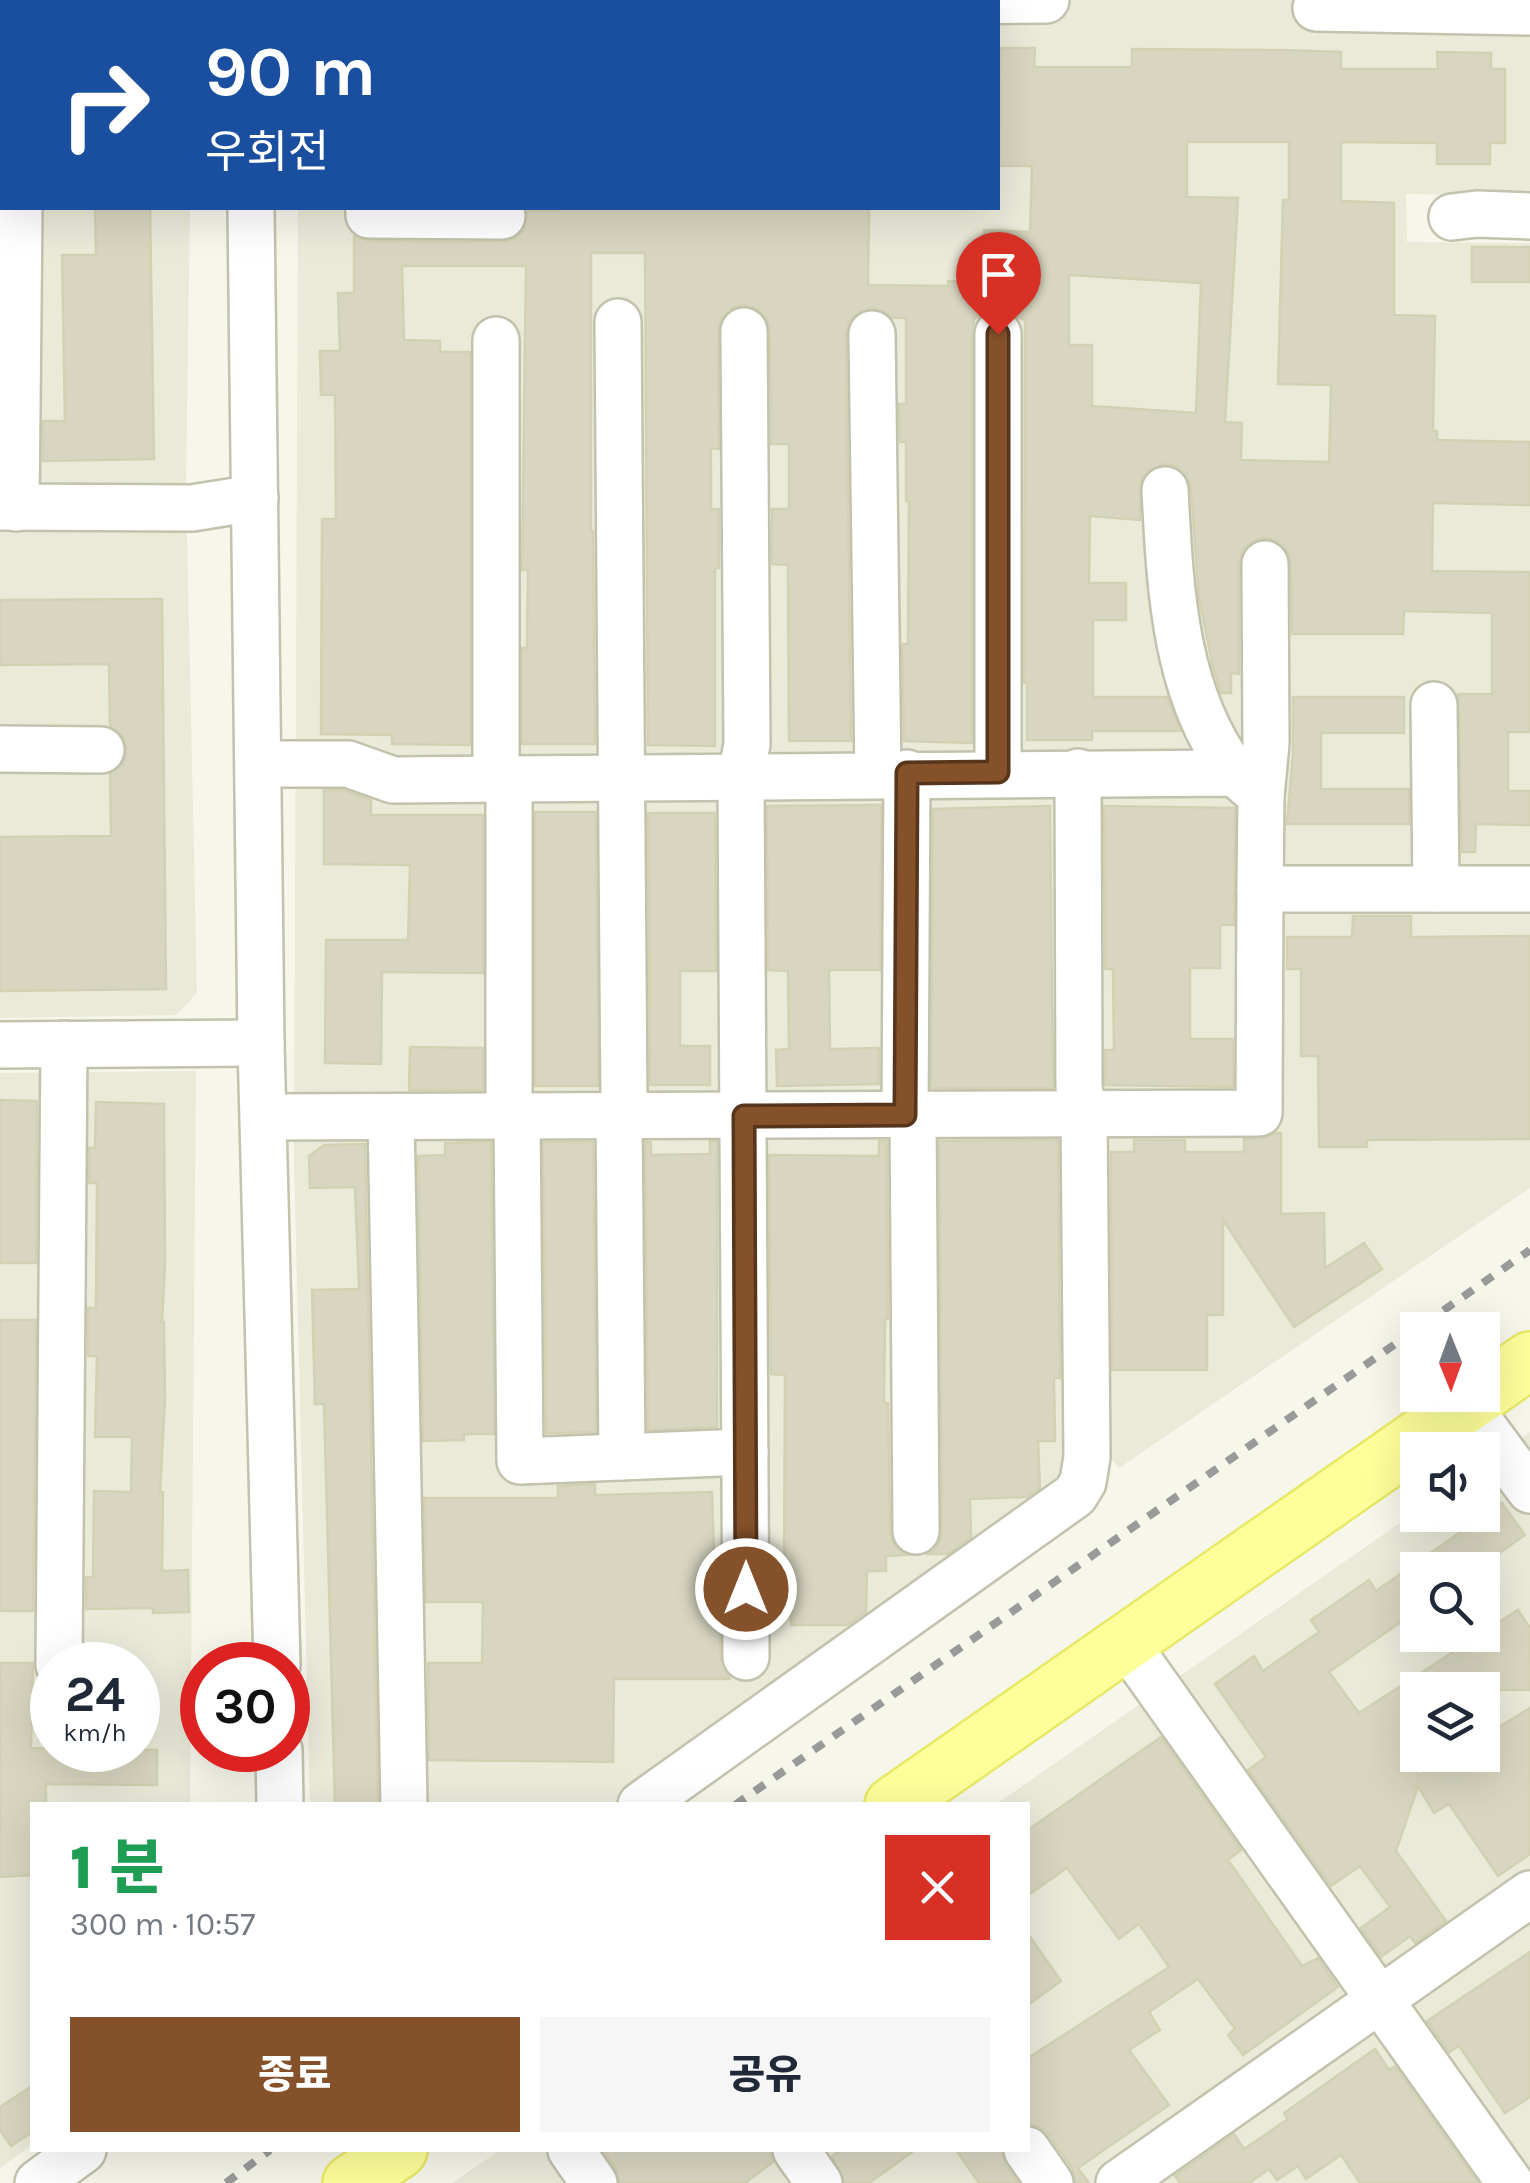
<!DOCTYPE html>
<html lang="ko">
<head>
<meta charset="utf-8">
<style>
	body { margin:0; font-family:Karla,"Noto Sans KR",sans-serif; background:#f6f6f7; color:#1f2937; height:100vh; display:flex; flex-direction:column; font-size:38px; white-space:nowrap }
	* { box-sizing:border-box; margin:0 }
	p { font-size:32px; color:#747a83 }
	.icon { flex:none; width:55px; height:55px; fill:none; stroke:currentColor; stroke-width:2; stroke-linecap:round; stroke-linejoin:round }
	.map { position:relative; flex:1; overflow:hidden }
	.details { position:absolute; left:30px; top:1802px; width:1000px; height:350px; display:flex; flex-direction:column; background:#fff; border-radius:0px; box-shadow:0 10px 40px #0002 }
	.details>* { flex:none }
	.top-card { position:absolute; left:0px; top:0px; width:1000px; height:210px; box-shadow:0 10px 40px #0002; background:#1a4fa0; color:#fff; overflow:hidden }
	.needle { width:65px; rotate:179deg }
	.buttons { position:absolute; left:1400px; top:1312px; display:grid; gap:20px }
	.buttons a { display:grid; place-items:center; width:100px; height:100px; border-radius:0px; background:#fff; box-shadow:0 10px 40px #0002; font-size:50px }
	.speed { position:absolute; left:30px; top:1642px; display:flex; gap:20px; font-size:50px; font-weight:700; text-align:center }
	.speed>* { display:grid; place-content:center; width:130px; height:130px; border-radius:50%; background:#fff; box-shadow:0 10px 40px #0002; line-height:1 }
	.speed small { font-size:25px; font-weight:400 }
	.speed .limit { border:15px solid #d22; background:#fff; color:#111 }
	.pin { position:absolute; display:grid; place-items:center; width:85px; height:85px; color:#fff; margin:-102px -42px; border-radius:50% 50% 50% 0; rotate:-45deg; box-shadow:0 0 10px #0007 }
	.pin .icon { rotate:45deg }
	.me { position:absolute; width:110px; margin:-55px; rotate:0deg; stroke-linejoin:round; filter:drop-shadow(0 0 8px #0008) }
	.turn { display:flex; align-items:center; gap:35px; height:210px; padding:0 40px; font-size:45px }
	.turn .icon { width:130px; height:130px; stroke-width:2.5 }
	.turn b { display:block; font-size:70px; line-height:85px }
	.round { display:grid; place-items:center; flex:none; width:105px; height:105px; border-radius:0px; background:#f6f6f7 }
	.headline { display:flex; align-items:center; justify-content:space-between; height:170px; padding:0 40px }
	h1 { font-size:60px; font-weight:800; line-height:75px; color:#1e9e55 }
	.cta { display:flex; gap:20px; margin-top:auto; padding:20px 40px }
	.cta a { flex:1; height:115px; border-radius:0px; background:#84512a; color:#fff; font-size:40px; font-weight:800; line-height:115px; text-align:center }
	.cta a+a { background:#f6f6f7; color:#1f2937 }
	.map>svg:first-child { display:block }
	.residential { fill:#eaead9; fill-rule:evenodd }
	.building { fill:#d8d6c0; stroke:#d3d1b3; stroke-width:2.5; fill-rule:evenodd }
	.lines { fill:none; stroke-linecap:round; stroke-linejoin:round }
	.minor-casing { stroke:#c2c2ad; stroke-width:50 }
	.major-casing { stroke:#e8e967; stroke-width:60 }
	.minor { stroke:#fff; stroke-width:45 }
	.major { stroke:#fdff9b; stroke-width:55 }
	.rail { stroke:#9a9a9a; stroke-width:8; stroke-dasharray:12 12; stroke-linecap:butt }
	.route-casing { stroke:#56351b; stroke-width:25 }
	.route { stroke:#84512a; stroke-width:18 }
</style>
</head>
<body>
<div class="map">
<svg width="1530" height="2183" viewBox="0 0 1530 2183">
	<rect width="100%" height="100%" fill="#f6f6eb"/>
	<!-- residential -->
	<g class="residential">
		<polygon points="0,0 193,0 2,2 2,208 190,208 186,486 197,993 176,1015 0,1018"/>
		<polygon points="299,0 1530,0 1530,196 1406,194 1407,242 1530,243 1530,1188 1119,1468 1107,1454 618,1805 310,1805 294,1161 298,208 998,208 998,2"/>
		<path d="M196,1071L190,1805H32V2145L0,2168V1073ZM52,1665H138V1750H52Z"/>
		<path d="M1530,1432V2183H452L500,2150H1028V1805H995L1417,1511L1418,1515H1482L1483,1465ZM1418,1570H1482V1635H1418ZM1418,1690H1482V1755H1418Z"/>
	</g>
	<!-- building -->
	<g class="building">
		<path d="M1000,48H1035L1034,67H1132V49L1282,50L1341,52V69H1438L1437,52L1491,53V69H1505V143H1490V164H1437V143L1341,142V201L1394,203V315L1435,316L1433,431H1437V440L1530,442V505L1433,503L1432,571L1530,572V732H1508V791H1530V825L1476,824L1475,852H1462L1458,694H1492V613L1404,611L1403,634H1292L1291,564L1288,552L1277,541L1264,538L1253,541L1243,550L1239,564V674L1231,673V693H1221L1213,667L1199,598L1191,488L1186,475L1178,467L1165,464L1150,469L1141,479L1140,520L1090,516L1089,583H1126V620H1093V697H1167L1181,731H1092V740H1027V683H1024L1025,320L999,308L986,311L974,319L972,334V743L904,741L902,644H908L909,501H906V442H900L899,404H906V318H892L884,311L873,308L858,312L849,322L846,334L851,741H789L788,565L772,564V509H789V444H771L770,331L767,319L758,309L743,305L732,308L722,317L718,331L719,449L711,448V509H719V568H715V746L648,745L645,253H591V530L593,531L595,744H522V648H527L528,570H522L526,266H402L404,340L440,341V352H470V745L392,744V735L321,734L322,519H336L335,395H321L320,351H340L338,293H354V236L369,241L503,242L514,239L524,230L527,211H561V208H869L868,285L948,286V281L981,282L984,230L1030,232L1032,166H999ZM1187,142H1289V200H1283L1278,384L1331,385L1329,462L1241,460L1242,423L1225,422L1238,198L1187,197ZM1069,275L1201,283L1196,413L1092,406V345H1069Z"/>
		<polygon points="95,208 150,208 154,459 43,461 43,421 65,421 62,255 96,255"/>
		<rect x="1472" y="247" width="58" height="35"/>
		<polygon points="162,599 166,989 0,991 0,837 111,836 110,774 123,764 127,749 123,736 110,726 109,664 0,665 0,600"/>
		<polygon points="1293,697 1404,697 1404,733 1321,733 1321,789 1409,789 1409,824 1287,824 1293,754"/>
		<polygon points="324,790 343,790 371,800 371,815 483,815 483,973 382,972 381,1064 325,1063 326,940 408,940 410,865 324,864"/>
		<polygon points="881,805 880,970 829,970 830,1049 879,1048 879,1084 777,1086 776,1050 789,1049 788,971 768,970 767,806"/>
		<polygon points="1050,806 1053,1088 931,1088 933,809"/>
		<polygon points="1104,806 1235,808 1234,925 1220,925 1220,968 1190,968 1190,1039 1233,1039 1233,1087 1105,1085 1105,1050 1114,1050 1113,969 1105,969"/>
		<polygon points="535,812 596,812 598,1086 535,1086"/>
		<polygon points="648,813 715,813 716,971 680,971 680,1046 710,1046 710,1085 650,1085"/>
		<polygon points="1353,916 1411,916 1411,937 1530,936 1530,1139 1367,1140 1367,1147 1319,1147 1318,1056 1301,1056 1301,969 1287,969 1287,937 1352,937"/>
		<polygon points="410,1047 483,1048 483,1090 409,1090"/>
		<polygon points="0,1100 37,1101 36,1263 0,1263"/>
		<polygon points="96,1102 164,1104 165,1264 162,1322 164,1322 165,1399 160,1492 163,1492 162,1571 188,1570 189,1612 153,1613 153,1608 86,1609 86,1577 93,1577 94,1491 131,1492 132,1437 95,1437 97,1356 88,1356 88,1308 96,1308 97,1183 89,1183 89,1148 95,1148"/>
		<polygon points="1275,1133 1281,1133 1281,1214 1324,1213 1325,1268 1364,1243 1382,1269 1294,1327 1223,1220 1223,1315 1207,1315 1207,1370 1112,1370 1111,1152 1134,1152 1134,1140 1185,1140 1185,1152 1244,1152 1244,1139 1260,1139"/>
		<polygon points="1058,1140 1060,1378 1054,1378 1055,1441 1038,1441 1040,1488 1027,1497 970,1499 971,1537 948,1554 928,1554 938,1545 942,1531 939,1141"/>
		<polygon points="710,1141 717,1141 717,1427 648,1430 645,1142 651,1142 651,1155 710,1154"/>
		<polygon points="879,1141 887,1141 888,1319 885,1319 884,1403 888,1403 890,1531 894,1545 907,1555 886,1556 886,1571 867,1571 866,1612 847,1625 791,1625 791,1570 784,1570 785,1375 771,1374 769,1155 879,1156"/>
		<polygon points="491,1142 494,1434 464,1434 464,1440 423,1441 418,1156 445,1155 445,1143"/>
		<polygon points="543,1142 593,1142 596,1432 546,1433"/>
		<polygon points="365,1144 378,1805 335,1805 324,1404 315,1404 312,1290 359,1289 355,1187 310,1188 309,1156 324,1145"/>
		<polygon points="0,1320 36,1320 33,1611 0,1611"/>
		<polygon points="595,1484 595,1495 712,1492 714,1555 719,1555 720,1657 730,1679 614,1679 613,1762 429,1760 428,1663 482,1663 483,1602 426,1602 424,1498 558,1498 558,1486"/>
		<polygon points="1502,1503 1525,1535 1475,1570 1418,1570 1418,1610 1329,1672 1359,1713 1518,1610 1530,1628 1530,1690 1418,1690 1418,1776 1452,1755 1482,1755 1482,1737 1530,1708 1530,1854 1498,1876 1449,1804 1434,1813 1418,1786 1396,1851 1446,1921 1415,1943 1410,1936 1381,1957 1361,1928 1390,1907 1360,1866 1331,1886 1248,1770 1266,1757 1215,1684 1254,1656 1263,1671 1319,1632 1311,1620 1369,1580 1376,1591"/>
		<polygon points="0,1663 33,1663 31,1748 157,1750 157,1785 46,1784 46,1803 32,1803 32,1875 0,1877"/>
		<polygon points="1161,1737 1241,1850 1228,1860 1302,1966 1318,1958 1338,1987 1243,2055 1228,2035 1235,2029 1198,1979 1149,2012 1160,2030 1129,2050 1169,2105 1078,2168 1089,2183 1076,2183 1072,2168 1049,2135 1039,2127 1028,2124 1028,2058 1169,1967 1139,1924 1119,1939 1067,1868 1028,1895 1028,1830"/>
		<polygon points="1028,1934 1061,1981 1028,2005"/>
		<polygon points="1530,1952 1530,2097 1505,2113 1459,2046 1449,2052 1427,2021"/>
		<polygon points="1375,2049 1389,2070 1395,2066 1478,2183 1360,2183 1341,2155 1306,2179 1298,2166 1277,2180 1269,2169 1249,2183 1180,2183 1175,2176 1234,2134 1244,2149 1288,2119 1284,2113"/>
		<polygon points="32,2086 32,2132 11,2146 0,2130 0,2107"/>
		<polygon points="603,2150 770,2150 773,2162 745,2183 620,2183 616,2169"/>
		<polygon points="841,2150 915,2150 869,2183 845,2183 832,2156"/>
		<polygon points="956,2150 1001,2150 1005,2164 1018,2183 979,2183"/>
	</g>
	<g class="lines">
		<!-- minor casing -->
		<g class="minor-casing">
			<g id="minor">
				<polyline points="248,0 248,2"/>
				<polyline points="364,0 364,2"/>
				<polyline points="854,2 1046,0"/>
				<polyline points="1316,8 1530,12"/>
				<polyline points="251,208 261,1043 277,1665"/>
				<polyline points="369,208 369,215 502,216"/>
				<polyline points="1452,217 1477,214 1530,216"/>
				<polyline points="618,322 624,1101 619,1116 622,1457"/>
				<polyline points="744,331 747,744 741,776 746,1657"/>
				<polyline points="872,334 878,774"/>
				<polyline points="496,340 496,779"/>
				<path d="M1165,490C1170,586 1174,694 1235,773"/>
				<polyline points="0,507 192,508 255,498"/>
				<polyline points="16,508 19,208"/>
				<polyline points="1434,705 1436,889"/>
				<polyline points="0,749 101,750"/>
				<polyline points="259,764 348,764 393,780 1235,773 1261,796 1260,889"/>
				<polyline points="998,772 998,334"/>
				<polyline points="509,779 509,1116"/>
				<polyline points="1261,796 1266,743 1265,564"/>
				<polyline points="0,1045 261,1043"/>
				<polyline points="905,1115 907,773"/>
				<polyline points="913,1115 916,1531"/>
				<polyline points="517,1116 520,1461 745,1452"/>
				<polyline points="265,1117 1259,1113 1260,889 1530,889"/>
				<polyline points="391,1117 404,1805"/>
				<polyline points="1467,1405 1530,1490"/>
				<polyline points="1126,1643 1510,2183"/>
				<polyline points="59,1665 64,1044"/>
				<polyline points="279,1750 280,1805"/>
				<polyline points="641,1805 1075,1495 1083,1482 1087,1457 1084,1114 1079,1087 1078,772"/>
				<polyline points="571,2150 594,2183"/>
				<polyline points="796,2150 819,2183"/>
				<polyline points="1027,2150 1050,2183"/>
				<polyline points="38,2183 83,2150"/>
				<polyline points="1119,2183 1530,1894"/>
			</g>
		</g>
		<!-- major casing -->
		<g class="major-casing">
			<g id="major">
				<polyline points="1482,1394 1530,1360"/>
				<polyline points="893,1805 1480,1395"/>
				<polyline points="351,2183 399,2150"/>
			</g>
		</g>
		<!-- minor -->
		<use href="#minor" class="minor"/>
		<!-- major -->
		<use href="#major" class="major"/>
		<!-- rail -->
		<g class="rail">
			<polyline points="735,1805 1530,1250"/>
			<polyline points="226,2183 270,2150"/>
		</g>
	</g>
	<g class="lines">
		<!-- route casing -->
		<g class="route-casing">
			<polyline id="route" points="746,1589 744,1116 905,1115 907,773 998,772 998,334"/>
		</g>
		<!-- route -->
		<use href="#route" class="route"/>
	</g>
</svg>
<div class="buttons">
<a><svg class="needle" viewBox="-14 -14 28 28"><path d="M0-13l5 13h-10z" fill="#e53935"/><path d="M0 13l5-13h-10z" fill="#747a83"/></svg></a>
<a><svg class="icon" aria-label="sound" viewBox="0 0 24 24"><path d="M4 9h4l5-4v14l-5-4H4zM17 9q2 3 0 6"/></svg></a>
<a><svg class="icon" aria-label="search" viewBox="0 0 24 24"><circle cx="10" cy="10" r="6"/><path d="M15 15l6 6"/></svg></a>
<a><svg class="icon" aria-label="layers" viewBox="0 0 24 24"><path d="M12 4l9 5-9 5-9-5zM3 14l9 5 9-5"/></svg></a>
</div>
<div class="speed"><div>24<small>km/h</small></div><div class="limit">30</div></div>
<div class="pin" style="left:998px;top:334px;background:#d93025"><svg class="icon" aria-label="arrive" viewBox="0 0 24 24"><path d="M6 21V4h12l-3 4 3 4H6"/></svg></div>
<svg class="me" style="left:746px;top:1589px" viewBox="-20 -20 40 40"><circle r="17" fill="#84512a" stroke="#fff" stroke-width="3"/><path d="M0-11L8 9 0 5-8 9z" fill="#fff"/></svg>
<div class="top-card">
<div class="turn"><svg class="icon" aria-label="right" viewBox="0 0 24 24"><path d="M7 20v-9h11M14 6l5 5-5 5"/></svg><div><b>90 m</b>우회전</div></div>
</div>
<section class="details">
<div class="headline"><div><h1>1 분</h1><p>300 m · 10:57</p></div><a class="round" style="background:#d93025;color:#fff"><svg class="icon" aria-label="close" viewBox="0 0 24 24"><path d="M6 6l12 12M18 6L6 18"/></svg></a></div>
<div class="cta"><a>종료</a><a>공유</a></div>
</section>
</div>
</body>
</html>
